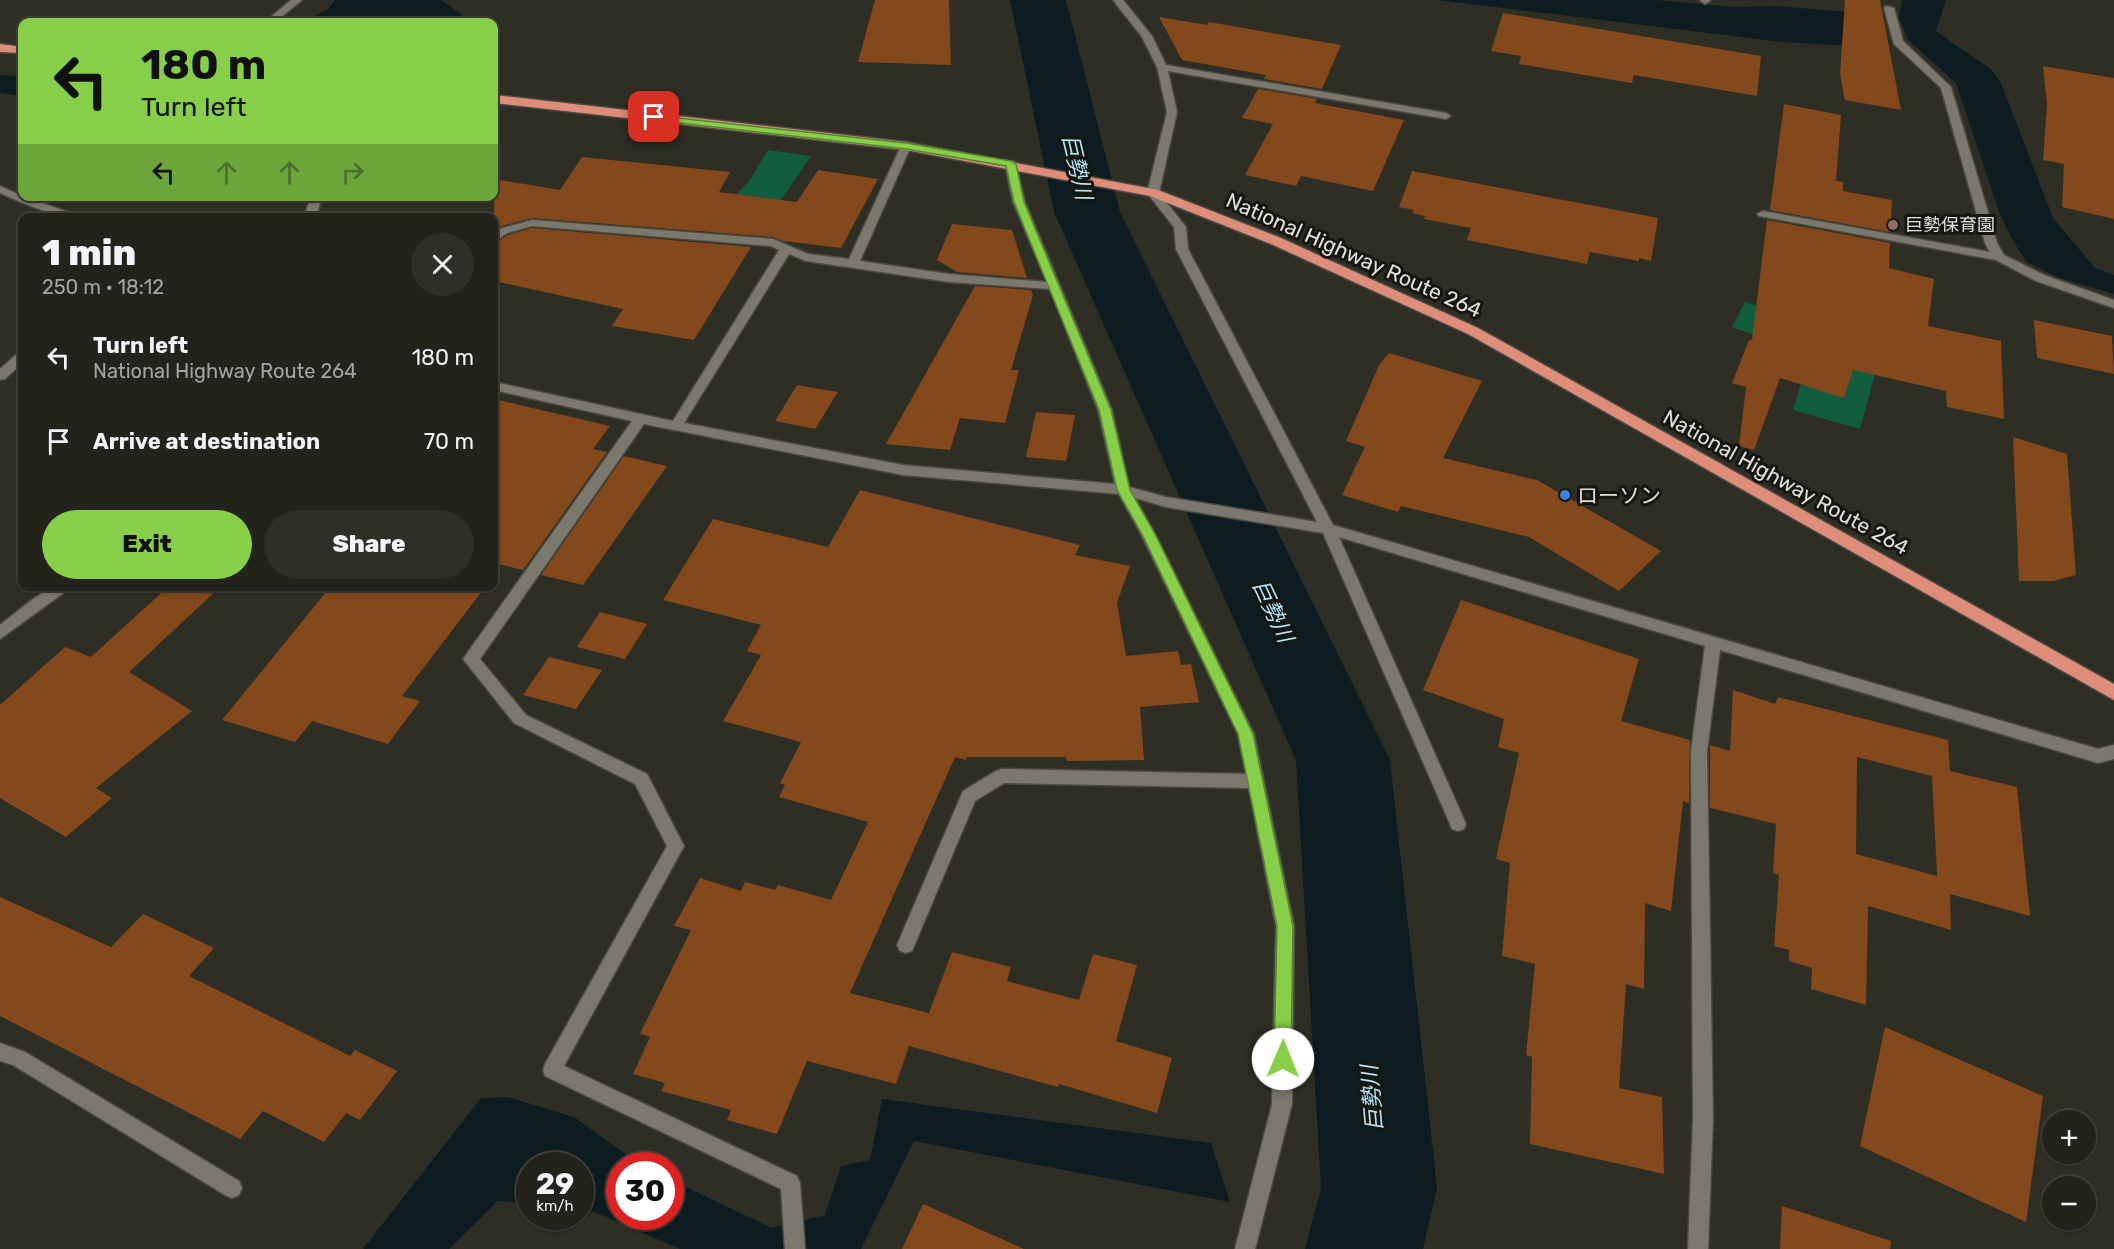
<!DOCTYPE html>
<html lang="en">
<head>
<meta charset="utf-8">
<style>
	body { margin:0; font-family:Rubik,"Noto Sans JP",sans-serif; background:#2f2f28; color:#f1f3f6; height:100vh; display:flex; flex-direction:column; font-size:22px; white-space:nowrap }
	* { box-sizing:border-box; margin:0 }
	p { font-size:20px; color:#a3a4a3 }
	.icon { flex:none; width:33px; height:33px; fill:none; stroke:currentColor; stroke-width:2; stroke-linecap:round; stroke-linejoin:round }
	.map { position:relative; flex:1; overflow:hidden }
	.sheet { position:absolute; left:18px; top:213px; width:480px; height:378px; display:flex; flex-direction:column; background:#23221b; border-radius:12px; box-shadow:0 2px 4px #0004,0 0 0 2px #403f3a }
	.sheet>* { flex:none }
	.hud { position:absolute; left:18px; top:18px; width:480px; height:183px; border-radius:12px; box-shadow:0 2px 4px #0004,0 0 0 2px #403f3a; background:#88cf49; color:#111; overflow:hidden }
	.controls { position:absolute; left:2042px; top:1110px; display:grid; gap:12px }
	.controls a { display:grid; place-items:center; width:54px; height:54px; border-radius:50%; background:#23221b; box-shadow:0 2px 4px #0004,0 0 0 2px #403f3a; font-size:30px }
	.speed { position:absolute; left:516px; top:1152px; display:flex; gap:12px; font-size:30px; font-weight:700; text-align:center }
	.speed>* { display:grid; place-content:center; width:78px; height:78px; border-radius:50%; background:#23221b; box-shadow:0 2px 4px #0004,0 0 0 2px #403f3a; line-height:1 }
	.speed small { font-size:15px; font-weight:400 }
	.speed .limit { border:9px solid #d22; background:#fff; color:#111 }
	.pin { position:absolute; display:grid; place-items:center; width:51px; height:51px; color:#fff; margin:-26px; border-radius:12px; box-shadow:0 3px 9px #0006 }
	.me { position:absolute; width:66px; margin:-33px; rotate:1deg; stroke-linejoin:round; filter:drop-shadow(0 0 4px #0008) }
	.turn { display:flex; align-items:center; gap:21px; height:126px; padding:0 24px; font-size:27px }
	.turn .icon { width:78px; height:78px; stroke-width:2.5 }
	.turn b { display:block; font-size:42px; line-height:51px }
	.lanes { display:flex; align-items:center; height:57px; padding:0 24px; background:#0003; justify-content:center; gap:30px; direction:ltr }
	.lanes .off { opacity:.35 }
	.round { display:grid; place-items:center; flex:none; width:63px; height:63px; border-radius:32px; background:#2f2f28 }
	.overview { display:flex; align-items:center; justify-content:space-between; height:102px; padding:0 24px }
	h1 { font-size:36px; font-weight:800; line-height:45px }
	.primary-button { display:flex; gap:12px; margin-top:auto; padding:12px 24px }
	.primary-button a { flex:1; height:69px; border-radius:36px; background:#88cf49; color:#111; font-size:24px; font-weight:800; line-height:69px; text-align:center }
	.primary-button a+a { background:#2f2f28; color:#f1f3f6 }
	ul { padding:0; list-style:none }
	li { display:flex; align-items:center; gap:18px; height:84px; padding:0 24px }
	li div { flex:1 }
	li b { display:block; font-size:22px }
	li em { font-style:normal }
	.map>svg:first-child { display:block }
	.green { fill:#115d3d }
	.water { fill:#0c1c21 }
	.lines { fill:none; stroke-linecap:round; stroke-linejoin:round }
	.river { fill:#0c1c21; fill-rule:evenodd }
	.building { fill:#83481b; fill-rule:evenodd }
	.minor-casing { stroke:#4b4a42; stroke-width:3 }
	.highway-casing { stroke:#4b4a42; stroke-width:3 }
	.minor { fill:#7b796e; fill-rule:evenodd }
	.highway { fill:#de8d7a; fill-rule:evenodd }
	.route { fill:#88cf49; stroke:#58872f; stroke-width:1.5 }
	.education-dot { fill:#8d6e63; stroke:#161611; stroke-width:2 }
	.shop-dot { fill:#3f7fe0; stroke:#161611; stroke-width:2 }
	.labels { text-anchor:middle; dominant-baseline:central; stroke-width:6; stroke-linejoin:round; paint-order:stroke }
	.far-poi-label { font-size:18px; fill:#e0dfd8; stroke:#161611; text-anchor:start }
	.street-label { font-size:21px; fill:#e0dfd8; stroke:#161611 }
	.poi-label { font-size:21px; fill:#e0dfd8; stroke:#161611; text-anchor:start }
	.water-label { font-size:22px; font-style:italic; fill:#b1e7fa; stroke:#161611 }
</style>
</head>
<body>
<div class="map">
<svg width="2114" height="1249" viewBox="0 0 2114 1249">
	<rect width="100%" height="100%" fill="#2f2e24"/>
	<!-- green -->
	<g class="green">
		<polygon points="768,150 811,156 760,231 715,218 750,180"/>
		<polygon points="1745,302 1883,345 1860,429 1793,410 1810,355 1732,327"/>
	</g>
	<!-- water -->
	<g class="water">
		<polygon points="335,0 441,0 463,15 462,22 302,22 327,10"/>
		<polygon points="1437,0 1657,0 1733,7 1775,6 1875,14 1888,48 1782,42"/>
		<polygon points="1902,0 1946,0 1936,31 1992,70 2001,83 2053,218 2095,268 2114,275 2114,294 2057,277 2027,262 2013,241 1999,212 1956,83 1908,40 1899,17"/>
		<polygon points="0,75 22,77 22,96 0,93"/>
		<polygon points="508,1097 574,1117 641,1165 620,1166 620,1216 670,1216 671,1180 772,1228 825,1215 841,1166 870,1160 882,1099 1211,1143 1230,1202 914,1141 861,1249 680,1249 581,1206 580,1166 530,1166 529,1203 498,1201 449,1249 363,1249 481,1098"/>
	</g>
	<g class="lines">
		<!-- river -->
		<polygon class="river" points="1010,0 1066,0 1120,212 1390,760 1437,1188 1423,1249 1305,1249 1321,1188 1296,760 1054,212"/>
	</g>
	<!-- building -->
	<g class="building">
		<polygon points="875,0 949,0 951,65 858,62"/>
		<polygon points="1845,0 1880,0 1901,110 1845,100 1840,74"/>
		<polygon points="1503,13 1761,56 1757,96 1634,75 1632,83 1519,64 1521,56 1491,51"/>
		<polygon points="1159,17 1207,25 1209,22 1341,45 1322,89 1264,79 1266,75 1182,60"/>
		<polygon points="2043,66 2114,78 2114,219 2062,207 2064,164 2043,160 2047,105"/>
		<polygon points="1258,89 1317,99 1315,103 1404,120 1373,191 1301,176 1296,186 1245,175 1273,124 1242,118"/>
		<polygon points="1784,104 1841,115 1836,181 1843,182 1843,191 1892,200 1890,232 1770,210"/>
		<polygon points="582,157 730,172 719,192 797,202 818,170 878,179 841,248 783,241 773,237 532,218 498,227 494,231 494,179 560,190"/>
		<polygon points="1412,171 1658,218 1651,261 1639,258 1639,261 1590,252 1587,264 1467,240 1471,228 1424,219 1425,216 1412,213 1414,210 1399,207"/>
		<polygon points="1767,220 1890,243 1889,268 1934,279 1928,326 2001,341 2004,419 1947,407 1946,391 1853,370 1844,398 1780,378 1754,450 1739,446 1746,387 1732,383 1749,340 1752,340"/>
		<polygon points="952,224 1012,230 1027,278 957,272 937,260"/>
		<polygon points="532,228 751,247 694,340 612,326 623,309 494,281 494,244 508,235"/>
		<polygon points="975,286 1031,290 1033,295 1011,370 1019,370 1005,423 960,418 950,450 886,444"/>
		<polygon points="2034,320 2112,336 2114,374 2037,358"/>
		<polygon points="1389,353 1482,381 1443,458 1537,480 1661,551 1619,591 1529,537 1401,506 1398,512 1342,495 1365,447 1346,441 1379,365"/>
		<polygon points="797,385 838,392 815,429 775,421"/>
		<polygon points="494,399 610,426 593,449 607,452 523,570 494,563"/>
		<polygon points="1036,412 1075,415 1066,461 1026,457"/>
		<polygon points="2013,437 2067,454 2076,575 2053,581 2019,581"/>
		<polygon points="624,456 667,466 583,585 541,575"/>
		<polygon points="860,490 1080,545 1075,555 1130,566 1117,603 1126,656 1178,651 1181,665 1191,664 1199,702 1140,707 1144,760 1067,761 1066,757 967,757 966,760 955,757 850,993 929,1013 952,952 1011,967 1007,981 1079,1000 1093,954 1137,965 1116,1041 1172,1058 1157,1113 1059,1084 1058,1087 909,1046 896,1084 807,1061 777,1134 727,1120 731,1110 661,1091 665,1083 633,1074 650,1037 640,1034 691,930 674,926 700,878 741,891 745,882 775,890 778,885 831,900 868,822 779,797 785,785 780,783 801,742 723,721 761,655 747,651 761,625 663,600 713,519 828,547"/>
		<polygon points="169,586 219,588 129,672 192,711 96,788 112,798 66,837 0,798 0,705 65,647 91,657"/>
		<polygon points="331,586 486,586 402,696 420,701 388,744 312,721 295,742 222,720"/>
		<polygon points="1461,600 1639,659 1621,721 1690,740 1689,803 1683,801 1671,911 1645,903 1644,989 1626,984 1619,1088 1662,1097 1664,1174 1530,1144 1532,1057 1526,1055 1535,964 1502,956 1510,863 1496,859 1519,753 1498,747 1504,719 1423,690"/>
		<polygon points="600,612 647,624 625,659 577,647"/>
		<polygon points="549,657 602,670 576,709 523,695"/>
		<path d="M1733,690L1775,704L1778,697L1948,740L1950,771L2017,787L2030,916L1950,894L1951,930L1868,906L1866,1005L1811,989L1812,968L1789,961V950L1774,946L1779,875L1773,873L1776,824L1710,808V745L1730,751ZM1857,757L1932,776L1937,876L1856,854Z"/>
		<polygon points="0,897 111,947 143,914 214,948 189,976 350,1056 355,1050 397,1071 360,1120 346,1113 324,1142 263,1111 240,1139 0,1016"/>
		<polygon points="1885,1027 2043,1096 2026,1222 1860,1146"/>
		<polygon points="923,1204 1024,1249 902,1249"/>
		<polygon points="1782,1206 1891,1241 1890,1249 1780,1249"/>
	</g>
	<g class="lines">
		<!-- minor casing -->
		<g class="minor-casing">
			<g id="minor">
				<polygon points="291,0 302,0 275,22 265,22"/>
				<path d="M1113,0H1123L1152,36L1166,65L1446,113L1451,116L1446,119L1168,71L1177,112L1159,193L1186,227L1188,249L1333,525L2098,749L2114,745V759L2098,763L1720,650L1707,751L1713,1119L1708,1249H1688L1693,1119L1691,751L1705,646L1339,537L1466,824L1464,829L1458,831L1452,829L1450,824L1323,533L1166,507L1135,498L1156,536L1254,734L1294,926L1292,1104L1255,1249H1235L1272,1104L1276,926L1249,788L1004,783L975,801L912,951L906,953L900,951L897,945L963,791L996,771L1002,769L1246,774L1238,734L1142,536L1119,494L903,475L644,424L480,659L526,715L647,774L684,846L564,1066L797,1176L800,1183L805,1249H785L781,1189L545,1076L543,1070L545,1064L667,846L635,784L514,723L463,659L632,421L494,390V382L673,421L779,250L771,246L532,226L507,233L494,242V233L499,229L532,220L773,239L808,254L849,259L901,146L906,143L911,146L860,261L949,274L1047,282L1013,202L1005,164L1011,161L1015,162L1025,202L1112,410L1129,487L1166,497L1317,522L1176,249L1174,227L1147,193L1167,112L1157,67L1142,37ZM789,254L806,261L949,282L1050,289L1098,410L1115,484L903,465L684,423Z"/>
				<polygon points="1700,0 1710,0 1710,1 1705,4"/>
				<polygon points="1886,6 1894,8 1903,41 1951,87 1997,243 2004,255 2044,275 2114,300 2114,308 2036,281 1996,260 1759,216 1757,214 1763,211 1990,252 1985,243 1941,88 1894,44 1884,8"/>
				<path d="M0,186L22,196L85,218C56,218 27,205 0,193Z"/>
				<polygon points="311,196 322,196 316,218 304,218"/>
				<polygon points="22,352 22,363 5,379 0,380 0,369 18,353"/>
				<polygon points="54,586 73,586 0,639 0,625 33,599"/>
				<polygon points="0,1043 25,1052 239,1181 242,1188 239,1195 232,1198 225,1195 13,1065 0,1061"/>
			</g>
		</g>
		<!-- highway casing -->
		<g class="highway-casing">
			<g id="highway">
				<polygon points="0,44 22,47 22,53 0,52"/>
				<polygon points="494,95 906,142 1158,190 1281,238 1478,328 2114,684 2114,700 1468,334 1271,244 1150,196 906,150 494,103"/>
			</g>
		</g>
		<!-- minor -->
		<use href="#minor" class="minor"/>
		<!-- highway -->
		<use href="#highway" class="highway"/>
	</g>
	<!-- route -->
	<polygon class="route" points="650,115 906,143 1011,161 1016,164 1024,202 1111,410 1130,490 1156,536 1253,734 1293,926 1291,1059 1289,1065 1283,1067 1277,1065 1274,1059 1277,926 1238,734 1143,536 1117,490 1099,410 1014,202 1006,166 906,149 654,120 650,120"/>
	<!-- markers -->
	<circle class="education-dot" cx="1893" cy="225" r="6"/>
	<circle class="shop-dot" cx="1565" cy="495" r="6"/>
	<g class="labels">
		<!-- far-poi labels -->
		<g class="far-poi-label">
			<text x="1905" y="225">巨勢保育園</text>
		</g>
		<!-- street labels -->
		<g class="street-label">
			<text transform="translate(1354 255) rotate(24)">National Highway Route 264</text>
			<text transform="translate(1786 482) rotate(29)">National Highway Route 264</text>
		</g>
		<!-- poi labels -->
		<g class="poi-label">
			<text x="1577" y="495">ローソン</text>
		</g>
		<!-- water labels -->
		<g class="water-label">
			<text transform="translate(1077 167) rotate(77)">巨勢川</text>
			<text transform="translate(1273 611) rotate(65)">巨勢川</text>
			<text transform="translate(1372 1098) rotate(-95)">巨勢川</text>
		</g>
	</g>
</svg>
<div class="controls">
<a>+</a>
<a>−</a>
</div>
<div class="speed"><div>29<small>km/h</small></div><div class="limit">30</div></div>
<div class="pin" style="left:654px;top:117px;background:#d93025"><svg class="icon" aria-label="arrive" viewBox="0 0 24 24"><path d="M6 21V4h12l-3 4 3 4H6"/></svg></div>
<svg class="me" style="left:1283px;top:1059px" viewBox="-20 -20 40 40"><circle r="19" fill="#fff"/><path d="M0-13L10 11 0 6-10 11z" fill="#88cf49"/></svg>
<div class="hud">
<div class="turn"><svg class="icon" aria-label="left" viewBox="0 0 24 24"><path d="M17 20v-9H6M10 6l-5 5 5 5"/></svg><div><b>180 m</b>Turn left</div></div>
<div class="lanes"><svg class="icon" aria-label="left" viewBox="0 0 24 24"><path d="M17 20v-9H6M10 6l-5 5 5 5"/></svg><svg class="icon off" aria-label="ahead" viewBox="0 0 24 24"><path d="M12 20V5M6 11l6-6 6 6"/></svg><svg class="icon off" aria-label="ahead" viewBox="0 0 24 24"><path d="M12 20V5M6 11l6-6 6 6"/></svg><svg class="icon off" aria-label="right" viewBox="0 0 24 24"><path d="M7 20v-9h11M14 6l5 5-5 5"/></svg></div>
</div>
<section class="sheet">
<div class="overview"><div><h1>1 min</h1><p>250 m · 18:12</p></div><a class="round"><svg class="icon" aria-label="close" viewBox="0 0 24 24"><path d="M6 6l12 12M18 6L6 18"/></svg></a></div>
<ul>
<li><svg class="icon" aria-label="left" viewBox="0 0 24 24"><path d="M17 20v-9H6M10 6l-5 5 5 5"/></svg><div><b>Turn left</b><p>National Highway Route 264</p></div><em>180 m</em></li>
<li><svg class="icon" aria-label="arrive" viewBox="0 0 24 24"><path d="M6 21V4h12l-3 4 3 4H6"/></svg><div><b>Arrive at destination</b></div><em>70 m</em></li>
</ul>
<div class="primary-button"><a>Exit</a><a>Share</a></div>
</section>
</div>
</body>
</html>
